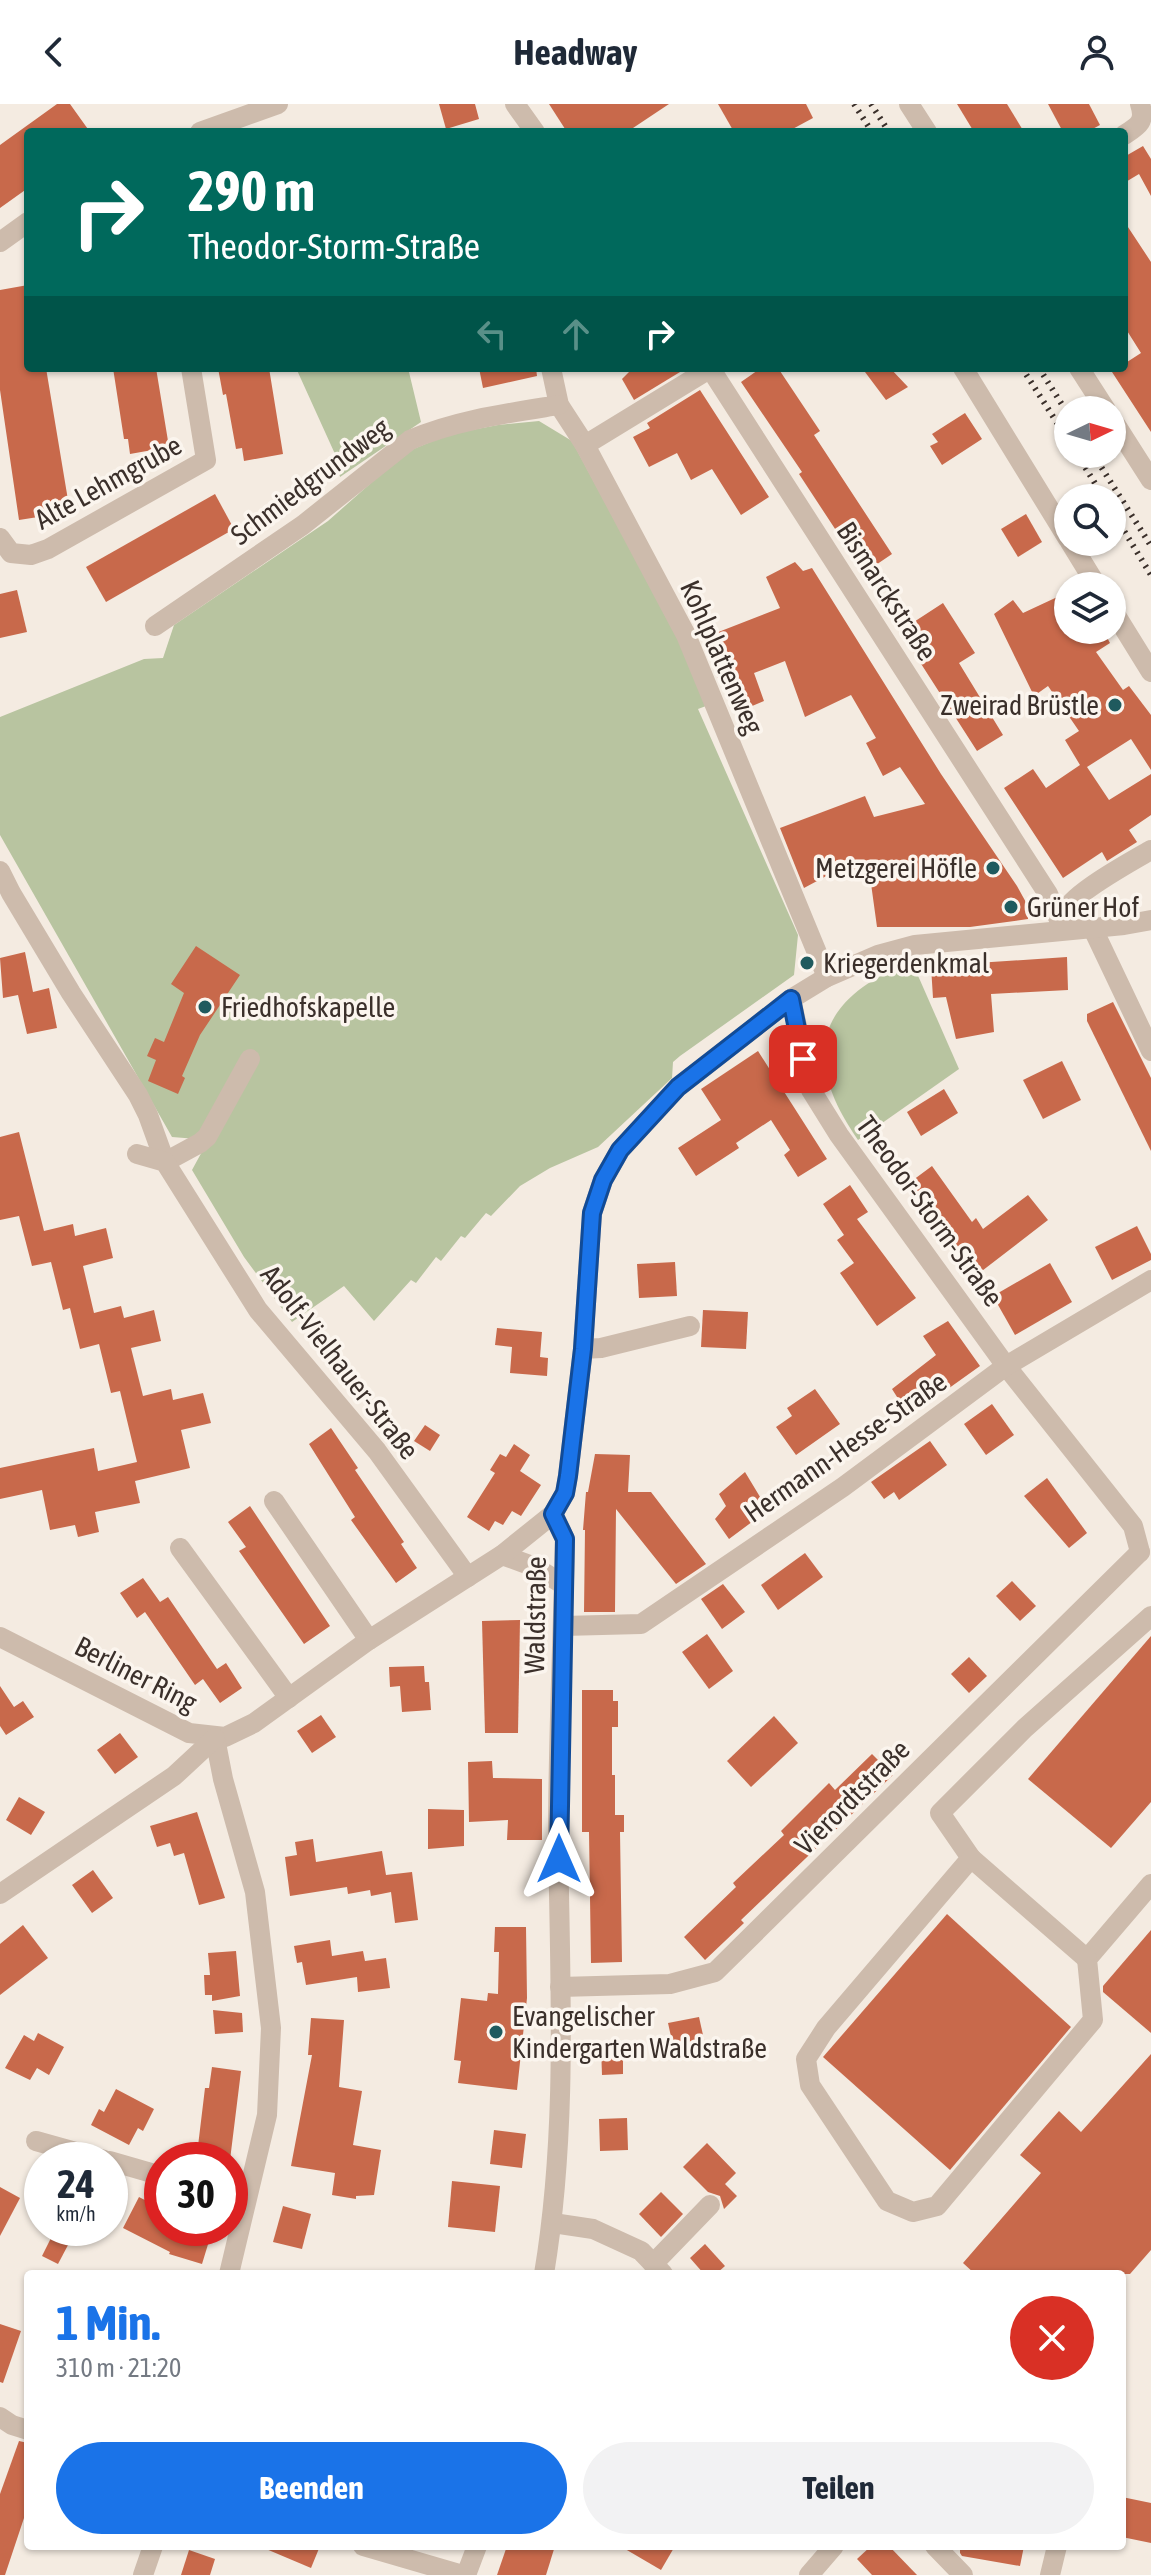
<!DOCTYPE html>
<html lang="de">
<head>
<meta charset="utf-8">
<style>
	body { margin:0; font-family:"Asap Condensed",sans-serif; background:#f2f2f3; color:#1f2937; height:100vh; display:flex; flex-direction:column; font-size:30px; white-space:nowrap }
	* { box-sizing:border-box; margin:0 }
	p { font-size:26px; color:#747a83 }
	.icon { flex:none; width:44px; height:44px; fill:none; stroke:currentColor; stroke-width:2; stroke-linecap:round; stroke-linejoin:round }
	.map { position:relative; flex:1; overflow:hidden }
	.sheet { position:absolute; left:24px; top:2166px; width:1102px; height:280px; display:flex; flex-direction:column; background:#fff; border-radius:8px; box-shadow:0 2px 6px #0004 }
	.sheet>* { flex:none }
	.hud { position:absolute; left:24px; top:24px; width:1104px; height:244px; border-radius:8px; box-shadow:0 2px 6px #0004; background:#00695c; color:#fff; overflow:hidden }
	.needle { width:52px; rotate:85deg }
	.buttons { position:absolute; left:1054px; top:292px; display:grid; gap:16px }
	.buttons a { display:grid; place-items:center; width:72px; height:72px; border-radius:50%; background:#fff; box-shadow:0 2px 6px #0004; font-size:40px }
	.speed { position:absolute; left:24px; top:2038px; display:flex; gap:16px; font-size:40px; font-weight:700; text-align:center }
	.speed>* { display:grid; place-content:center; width:104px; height:104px; border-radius:50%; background:#fff; box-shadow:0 2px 6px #0004; line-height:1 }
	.speed small { font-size:20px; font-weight:400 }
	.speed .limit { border:12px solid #d22; background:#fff; color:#111 }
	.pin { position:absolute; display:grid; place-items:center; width:68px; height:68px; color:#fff; margin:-34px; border-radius:16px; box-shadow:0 4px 12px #0006 }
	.me { position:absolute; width:88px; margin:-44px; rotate:0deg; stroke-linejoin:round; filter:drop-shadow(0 0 6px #0008) }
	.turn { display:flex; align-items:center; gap:28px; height:168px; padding:0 32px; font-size:36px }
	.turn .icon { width:104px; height:104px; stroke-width:2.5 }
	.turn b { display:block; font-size:56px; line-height:68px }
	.lanes { display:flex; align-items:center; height:76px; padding:0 32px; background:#0003; justify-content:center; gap:40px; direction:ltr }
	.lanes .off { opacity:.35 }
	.round { display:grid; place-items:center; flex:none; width:84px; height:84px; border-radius:42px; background:#f2f2f3 }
	.head { display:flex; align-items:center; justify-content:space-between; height:136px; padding:0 32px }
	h1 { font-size:48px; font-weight:700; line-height:60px; color:#1a73e8 }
	.cta { display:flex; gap:16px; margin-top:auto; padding:16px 32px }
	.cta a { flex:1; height:92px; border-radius:48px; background:#1a73e8; color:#fff; font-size:32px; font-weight:700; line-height:92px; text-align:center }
	.cta a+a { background:#f2f2f3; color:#1f2937 }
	header { display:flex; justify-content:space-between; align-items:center; height:104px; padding:0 32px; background:#fff; font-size:36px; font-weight:700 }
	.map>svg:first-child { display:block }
	.green { fill:#b8c4a0 }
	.building { fill:#c8694b }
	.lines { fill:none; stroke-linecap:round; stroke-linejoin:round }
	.minor { stroke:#cdbbac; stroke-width:20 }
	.rail { stroke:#3b302b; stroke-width:6; stroke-dasharray:2 6; stroke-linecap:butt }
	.route-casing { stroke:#114b97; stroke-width:20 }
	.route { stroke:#1a73e8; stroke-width:14 }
	.poi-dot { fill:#1f5a5e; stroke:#fbf5ee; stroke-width:3 }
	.labels { text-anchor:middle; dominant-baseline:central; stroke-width:7; stroke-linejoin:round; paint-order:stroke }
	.street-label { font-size:28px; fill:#3b302b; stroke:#fbf5ee }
	.poi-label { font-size:28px; fill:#3b302b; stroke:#fbf5ee; text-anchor:start }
</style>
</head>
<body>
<header><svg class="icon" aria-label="back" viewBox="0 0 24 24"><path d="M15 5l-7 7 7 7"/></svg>Headway<svg class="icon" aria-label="person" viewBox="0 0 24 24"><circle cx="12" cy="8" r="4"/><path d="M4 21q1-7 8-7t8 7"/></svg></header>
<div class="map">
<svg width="1151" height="2471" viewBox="0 0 1151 2471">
	<rect width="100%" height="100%" fill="#f4ebe1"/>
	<!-- green -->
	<g class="green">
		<polygon points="296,264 408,264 421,318 340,373 335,350"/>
		<polygon points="539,317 572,337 683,543 706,602 698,605 798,831 794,871 680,952 673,958 672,974 598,1043 550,1064 520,1082 491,1112 486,1109 465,1134 461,1132 441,1157 436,1153 416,1179 411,1176 374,1217 344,1182 292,1218 244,1153 192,1066 204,1044 197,1035 172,1033 0,731 0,613 144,555 163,554 174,521 328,417 406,348 450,330 498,321"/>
		<path d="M912,858L959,965L858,1036C800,953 816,894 912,858Z"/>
	</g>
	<!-- building -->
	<g class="building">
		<polygon points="57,0 70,0 90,28 28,28 28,84 0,104 0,41"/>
		<polygon points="439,0 475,0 479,15 446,25"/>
		<polygon points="549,0 669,0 627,28 567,28"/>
		<polygon points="718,0 806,0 813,14 787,28 734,28"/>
		<polygon points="957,0 1007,0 1024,28 974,28"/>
		<polygon points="1048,0 1089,0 1100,21 1087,28 1063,28"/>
		<polygon points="1143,42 1151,55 1151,92 1139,70 1124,79 1124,53"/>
		<polygon points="1124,117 1151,158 1151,328 1112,268 1124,264 1124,260 1141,249 1124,222"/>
		<polygon points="28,181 28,264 46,264 70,408 19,416 0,286 0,186"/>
		<polygon points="113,264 156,264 169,343 130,350 128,335 124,335"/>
		<polygon points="218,264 269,264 283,350 244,357 242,344 236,345 226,290 223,291"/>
		<polygon points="479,264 536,264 537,272 483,284"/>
		<polygon points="633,264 684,264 685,265 634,296 622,275"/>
		<polygon points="761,264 778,264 820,327 814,331 892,450 864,469 799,370 802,368 741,278"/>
		<polygon points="862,264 890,264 908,283 886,296"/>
		<polygon points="700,286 769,393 741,411 712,365 691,376 677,349 649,363 633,333 650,324 647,319"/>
		<polygon points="965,309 982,335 942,361 930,342 938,338 932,330"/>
		<polygon points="215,390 234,425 106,498 86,463"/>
		<polygon points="1026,410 1042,438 1018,453 1001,425"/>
		<polygon points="795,458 803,467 812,464 941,670 1017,782 1028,802 1028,815 970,823 877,823 869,765 848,772 845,762 804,784 780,724 865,692 874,713 925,700 900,663 883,672 866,639 876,634 851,591 805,613 785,557 754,569 764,597 745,605 734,575 720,580 703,534 780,504 766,473"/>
		<polygon points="17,486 27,528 0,534 0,490"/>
		<polygon points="1068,488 1068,526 1103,526 1110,539 1096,548 1123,586 1129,582 1151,611 1151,666 1131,635 1087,663 1109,696 1151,670 1151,711 1129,726 1137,738 1107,757 1102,748 1063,774 1004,684 1033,665 1046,684 1080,661 1065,636 1079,627 1048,582 1034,592 994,510 1013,496 1023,509"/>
		<polygon points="943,499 975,549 959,559 1003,631 977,647 900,527"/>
		<polygon points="196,842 240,871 200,931 182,972 185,974 178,990 148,977 156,956 147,952 155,934 164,938 184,889 171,880"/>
		<polygon points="25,848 33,888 49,884 57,924 27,930 18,891 3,894 0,854"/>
		<polygon points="1067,853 1068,886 991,890 994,928 956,935 946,893 933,894 931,862"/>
		<polygon points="1113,898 1151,974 1151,1047 1087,917 1087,910"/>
		<polygon points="758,947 827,1055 798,1073 784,1051 790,1046 771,1016 736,1039 739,1044 696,1072 678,1044 721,1016 701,985"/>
		<polygon points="1062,957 1081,996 1043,1015 1023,976"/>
		<polygon points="944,985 958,1009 921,1032 907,1008"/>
		<polygon points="19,1028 44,1127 73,1120 75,1132 106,1124 113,1154 83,1162 94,1209 121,1202 124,1214 154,1206 161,1237 131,1244 143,1292 171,1285 173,1296 203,1289 211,1319 181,1326 190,1364 135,1377 140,1399 95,1408 99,1428 78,1433 75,1421 50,1426 42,1386 0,1395 0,1364 94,1344 98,1367 137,1358 120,1287 111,1289 99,1240 80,1245 70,1204 63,1206 51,1158 32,1162 19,1112 0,1116 0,1033"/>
		<polygon points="932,1062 972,1118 976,1114 983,1125 1028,1091 1048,1116 978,1170 929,1114 905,1082"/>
		<polygon points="850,1081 868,1108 857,1115 916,1194 877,1222 840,1169 854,1159 837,1136 844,1131 823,1100"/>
		<polygon points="1137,1122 1151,1150 1151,1156 1112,1176 1095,1143"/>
		<polygon points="675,1158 677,1192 639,1194 637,1160"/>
		<polygon points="1050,1159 1072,1198 1015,1231 993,1192"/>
		<polygon points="703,1206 748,1208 746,1245 701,1243"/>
		<polygon points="948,1217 980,1262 945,1287 940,1280 904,1304 892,1285 936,1251 923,1232"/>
		<polygon points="497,1224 542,1228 540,1253 548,1254 547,1272 510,1269 512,1243 495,1241"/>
		<polygon points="815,1285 840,1320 796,1351 776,1323 792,1312 787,1304"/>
		<polygon points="992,1300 1014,1331 986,1351 964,1320"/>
		<polygon points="425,1321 440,1331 430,1347 414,1337"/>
		<polygon points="331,1324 358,1364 355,1366 404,1438 401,1440 417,1464 396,1479 351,1416 355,1413 309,1340"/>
		<polygon points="930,1337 947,1361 899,1396 894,1388 884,1395 871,1378"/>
		<polygon points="514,1340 530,1351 520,1367 541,1381 521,1412 512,1407 503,1421 495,1417 489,1427 467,1413 495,1369 490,1366 500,1350 506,1353"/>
		<polygon points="595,1350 630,1351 628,1388 651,1388 706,1460 676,1480 616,1405 615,1508 584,1508 585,1426 583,1426 586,1388 588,1388"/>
		<polygon points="745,1368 768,1406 729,1435 715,1415 726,1402 719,1390"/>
		<polygon points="1047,1374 1087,1429 1069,1444 1024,1392"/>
		<polygon points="250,1402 330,1522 304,1540 239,1447 246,1443 228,1418"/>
		<polygon points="805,1449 823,1473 778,1506 761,1481"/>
		<polygon points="143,1474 160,1498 168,1493 217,1565 226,1559 242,1584 220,1599 203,1575 195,1581 145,1508 137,1514 120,1489"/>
		<polygon points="1012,1477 1036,1502 1020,1517 996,1492"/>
		<polygon points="723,1480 745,1508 722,1525 701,1495"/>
		<polygon points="520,1516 518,1629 485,1629 482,1517"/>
		<polygon points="707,1530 733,1567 709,1585 682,1548"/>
		<polygon points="1151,1532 1151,1698 1111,1744 1028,1675"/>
		<polygon points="969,1553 987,1572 969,1589 951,1570"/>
		<polygon points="424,1562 425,1578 429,1578 431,1606 402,1608 400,1582 390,1583 389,1563"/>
		<polygon points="0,1582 14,1603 23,1597 34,1613 6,1631 0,1622"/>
		<polygon points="582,1586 613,1586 613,1597 618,1597 618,1623 612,1623 612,1671 615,1671 615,1711 624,1711 624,1728 620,1728 622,1858 591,1859 589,1728 582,1728"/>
		<polygon points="321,1611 336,1633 312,1649 297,1627"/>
		<polygon points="774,1612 798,1639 751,1683 727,1657"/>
		<polygon points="120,1629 138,1653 115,1670 97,1646"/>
		<polygon points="872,1650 893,1671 741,1816 744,1819 705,1856 684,1833 736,1783 733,1779 784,1731 781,1727 829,1679 835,1686"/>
		<polygon points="492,1657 493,1674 542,1675 542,1736 507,1736 508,1716 469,1718 468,1658"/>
		<polygon points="19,1693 45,1708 31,1731 6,1716"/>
		<polygon points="428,1705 464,1706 464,1742 428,1745"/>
		<polygon points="197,1708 225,1794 199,1801 184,1749 174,1752 170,1739 157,1743 150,1722"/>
		<polygon points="313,1735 316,1758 382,1747 386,1771 412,1768 418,1816 395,1819 391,1788 371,1792 370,1786 348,1790 347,1783 290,1792 285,1753 297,1751 295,1738"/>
		<polygon points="93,1766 113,1794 92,1809 72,1781"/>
		<polygon points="947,1810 1071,1923 950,2066 823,1953"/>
		<polygon points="23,1821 48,1854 0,1891 0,1840"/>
		<polygon points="495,1823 526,1823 527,1894 517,1986 458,1979 461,1957 454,1956 461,1894 487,1897 488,1889 498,1890 499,1848 494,1848"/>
		<polygon points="1151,1826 1151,1929 1103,1888 1103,1882"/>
		<polygon points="330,1836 332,1852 363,1847 365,1857 386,1854 390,1884 358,1888 357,1873 306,1881 302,1858 297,1859 294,1842"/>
		<polygon points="236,1847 240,1892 212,1897 212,1891 205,1891 204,1871 210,1871 208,1849"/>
		<polygon points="213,1906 242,1909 243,1928 215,1930"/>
		<polygon points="699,1913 705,1940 674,1946 668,1919"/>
		<polygon points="311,1914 344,1916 339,1983 362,1987 353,2041 381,2046 374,2091 356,2092 356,2095 332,2091 335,2069 291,2062 312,1951 308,1951"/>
		<polygon points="38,1929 64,1943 49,1971 37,1964 30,1976 5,1964 24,1931 34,1937"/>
		<polygon points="601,1943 623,1943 623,1970 602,1971"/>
		<polygon points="1151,1950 1151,2146 1130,2170 975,2170 963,2159 1041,2069 1020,2051 1059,2007 1081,2028"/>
		<polygon points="212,1963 241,1967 230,2056 202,2056 204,2043 198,2042 205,1984 209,1984"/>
		<polygon points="116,1985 154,2005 143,2027 138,2024 129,2041 91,2021 99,2005 104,2008"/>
		<polygon points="627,2014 628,2046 600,2047 599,2015"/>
		<polygon points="494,2026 526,2030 522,2064 490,2060"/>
		<polygon points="707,2039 736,2069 725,2080 737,2092 724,2105 720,2092 708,2088 683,2063"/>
		<polygon points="452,2077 500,2082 495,2128 448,2123"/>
		<polygon points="0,2083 20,2094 0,2132"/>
		<polygon points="661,2088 683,2110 661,2133 639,2110"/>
		<polygon points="139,2093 162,2105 162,2124 213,2124 202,2160 169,2150 170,2148 123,2124"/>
		<polygon points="283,2102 311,2110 302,2145 273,2138"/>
		<polygon points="56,2124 77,2124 58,2160 42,2152"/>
		<polygon points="705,2140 725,2162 716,2170 704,2170 690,2154"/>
		<polygon points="0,2220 21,2227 3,2279 0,2278"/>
		<polygon points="19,2337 28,2339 28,2402 5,2471 0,2471 0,2390"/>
		<polygon points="1122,2393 1151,2399 1151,2439 1122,2433"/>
		<polygon points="259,2442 320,2442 311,2464"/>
		<polygon points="507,2442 555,2442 546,2471 497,2471"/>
		<polygon points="620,2442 675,2442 661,2466"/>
		<polygon points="871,2442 889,2442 917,2471 872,2471 857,2455"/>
		<polygon points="960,2442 1024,2442 1020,2462 962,2452 960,2449"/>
		<polygon points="189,2446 215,2455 210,2471 181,2471"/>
	</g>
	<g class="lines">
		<!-- minor -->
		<g class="minor">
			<polyline points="515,0 535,28"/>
			<polyline points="909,0 927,28"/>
			<polyline points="200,28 278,0"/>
			<path d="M1124,31C1138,22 1146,18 1140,0"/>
			<polyline points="0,138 28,118"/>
			<polyline points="551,264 559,301 585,341 686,531 827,873"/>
			<polyline points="710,264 1048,790 1063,825"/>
			<polyline points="963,264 1068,435"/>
			<polyline points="1079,264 1106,306"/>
			<polyline points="1112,315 1151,376"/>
			<polyline points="585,341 711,264"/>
			<polyline points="0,434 11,449 31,451 48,445 206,356 191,264"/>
			<polyline points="1070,438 1097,482"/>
			<polyline points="1112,505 1151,568"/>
			<path d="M155,522L303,421L410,336C456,316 509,309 559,301"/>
			<polyline points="0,767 11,789 71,889 138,991 148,1011 165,1058 200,1039 207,1033 250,955"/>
			<polyline points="1092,823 1151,947"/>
			<path d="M1063,825C1064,819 1064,811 1066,806C1075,788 1132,757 1151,746"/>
			<polyline points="791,895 811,986 839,1031 1006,1262 1133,1422 1140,1448"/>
			<polyline points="137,1050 165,1058 258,1206 377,1347 468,1473"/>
			<polyline points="583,1245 601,1244 690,1222"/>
			<polyline points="274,1397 369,1536"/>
			<polyline points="180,1444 289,1594"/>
			<polyline points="502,1451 535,1463 564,1481"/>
			<polyline points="1151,1512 1025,1624 940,1709 971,1754 826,1924 806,1955 810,1981 887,2097 913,2108 937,2102 1093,1916 1087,1855 1151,1780"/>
			<polyline points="563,1522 641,1520 843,1383 1006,1262 1151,1176"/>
			<polyline points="0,1533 189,1629 225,1633 254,1619 369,1536 502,1451 553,1410 565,1389 568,1372 583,1245 592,1109 603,1076 620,1046 678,983 791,895 827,873 878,851 915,841 1124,821 1151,816"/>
			<polyline points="215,1634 223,1675 255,1788 271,1924 267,2011 229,2170"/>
			<polyline points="971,1754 1087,1855"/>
			<polyline points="0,1790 174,1672 215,1634"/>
			<polyline points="560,1883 670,1880 715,1868 1140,1448"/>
			<polyline points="36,2037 104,2056"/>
			<polyline points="110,2057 162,2072"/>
			<polyline points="553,2119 593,2125 641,2147 663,2170"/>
			<polyline points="653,2160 710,2101"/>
			<path d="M544,2170C568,2026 560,1879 558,1733C558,1634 563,1535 565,1435L553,1410"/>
			<polyline points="0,2313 12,2321 28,2326"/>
			<polyline points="363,2442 463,2471"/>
			<polyline points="935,2442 963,2471"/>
			<polyline points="143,2471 153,2442"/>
			<polyline points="466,2471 477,2442"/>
			<polyline points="809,2471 834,2442"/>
			<polyline points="1050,2471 1057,2442"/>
		</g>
		<!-- rail -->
		<g class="rail">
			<polyline points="854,0 872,28"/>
			<polyline points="871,0 889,28"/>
			<polyline points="1022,264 1068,336"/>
			<polyline points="1039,264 1068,310"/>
			<polyline points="1077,350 1104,394"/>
			<polyline points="1093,350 1151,442"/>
			<polyline points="1112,407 1151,471"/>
		</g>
	</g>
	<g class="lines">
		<!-- route casing -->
		<g class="route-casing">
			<polyline id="route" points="559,1755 565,1435 553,1410 565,1389 568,1372 583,1245 592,1109 603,1076 620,1046 678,983 791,895 803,955"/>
		</g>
		<!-- route -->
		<use href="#route" class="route"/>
	</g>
	<!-- markers -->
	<g class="poi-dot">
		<circle cx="1115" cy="601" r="8"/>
		<circle cx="993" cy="764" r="8"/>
		<circle cx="1011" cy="803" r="8"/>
		<circle cx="807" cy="859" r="8"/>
		<circle cx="205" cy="903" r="8"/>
		<circle cx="496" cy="1928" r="8"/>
	</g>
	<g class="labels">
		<!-- street labels -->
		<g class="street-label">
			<text transform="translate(310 377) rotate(-37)">Schmiedgrundweg</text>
			<text transform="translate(108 378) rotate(-29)">Alte Lehmgrube</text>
			<text transform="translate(887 487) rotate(57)">Bismarckstraße</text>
			<text transform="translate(722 553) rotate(66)">Kohlplattenweg</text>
			<text transform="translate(930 1107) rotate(54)">Theodor-Storm-Straße</text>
			<text transform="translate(340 1258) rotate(52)">Adolf-Vielhauer-Straße</text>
			<text transform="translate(845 1343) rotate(-35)">Hermann-Hesse-Straße</text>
			<text transform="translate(535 1511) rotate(-89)">Waldstraße</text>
			<text transform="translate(136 1570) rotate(27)">Berliner Ring</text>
			<text transform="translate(852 1693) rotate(-45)">Vierordtstraße</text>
		</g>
		<!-- poi labels -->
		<g class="poi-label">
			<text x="1099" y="601" text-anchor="end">Zweirad Brüstle</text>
			<text x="977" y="764" text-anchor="end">Metzgerei Höfle</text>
			<text x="1027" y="803">Grüner Hof</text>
			<text x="823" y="859">Kriegerdenkmal</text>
			<text x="221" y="903">Friedhofskapelle</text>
			<text x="512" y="1912">Evangelischer<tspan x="512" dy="32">Kindergarten Waldstraße</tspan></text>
		</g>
	</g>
</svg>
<div class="buttons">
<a><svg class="needle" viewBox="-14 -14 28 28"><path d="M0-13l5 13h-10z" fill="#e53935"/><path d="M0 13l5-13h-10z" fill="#747a83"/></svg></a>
<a><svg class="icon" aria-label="search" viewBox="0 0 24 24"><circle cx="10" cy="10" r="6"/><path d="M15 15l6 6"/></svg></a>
<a><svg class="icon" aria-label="layers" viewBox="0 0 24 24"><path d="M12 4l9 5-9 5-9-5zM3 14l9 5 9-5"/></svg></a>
</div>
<div class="speed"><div>24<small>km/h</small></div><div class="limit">30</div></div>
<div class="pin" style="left:803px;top:955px;background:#d93025"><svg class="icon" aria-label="arrive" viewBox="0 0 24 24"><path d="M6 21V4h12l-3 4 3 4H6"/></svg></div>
<svg class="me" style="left:559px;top:1755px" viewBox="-20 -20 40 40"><path d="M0-17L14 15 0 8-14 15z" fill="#1a73e8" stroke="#fff" stroke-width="4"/></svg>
<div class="hud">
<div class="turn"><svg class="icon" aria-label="right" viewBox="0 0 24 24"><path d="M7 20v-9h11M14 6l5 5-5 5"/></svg><div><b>290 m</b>Theodor-Storm-Straße</div></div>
<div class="lanes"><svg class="icon off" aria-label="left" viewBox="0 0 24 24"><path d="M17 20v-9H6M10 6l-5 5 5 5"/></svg><svg class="icon off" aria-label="ahead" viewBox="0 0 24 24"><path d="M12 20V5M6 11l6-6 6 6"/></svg><svg class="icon" aria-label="right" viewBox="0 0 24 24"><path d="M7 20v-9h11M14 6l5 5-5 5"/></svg></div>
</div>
<section class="sheet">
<div class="head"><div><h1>1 Min.</h1><p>310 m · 21:20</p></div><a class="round" style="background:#d93025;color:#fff"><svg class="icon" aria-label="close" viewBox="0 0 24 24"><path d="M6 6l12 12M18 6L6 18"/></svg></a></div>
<div class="cta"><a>Beenden</a><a>Teilen</a></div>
</section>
</div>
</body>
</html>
